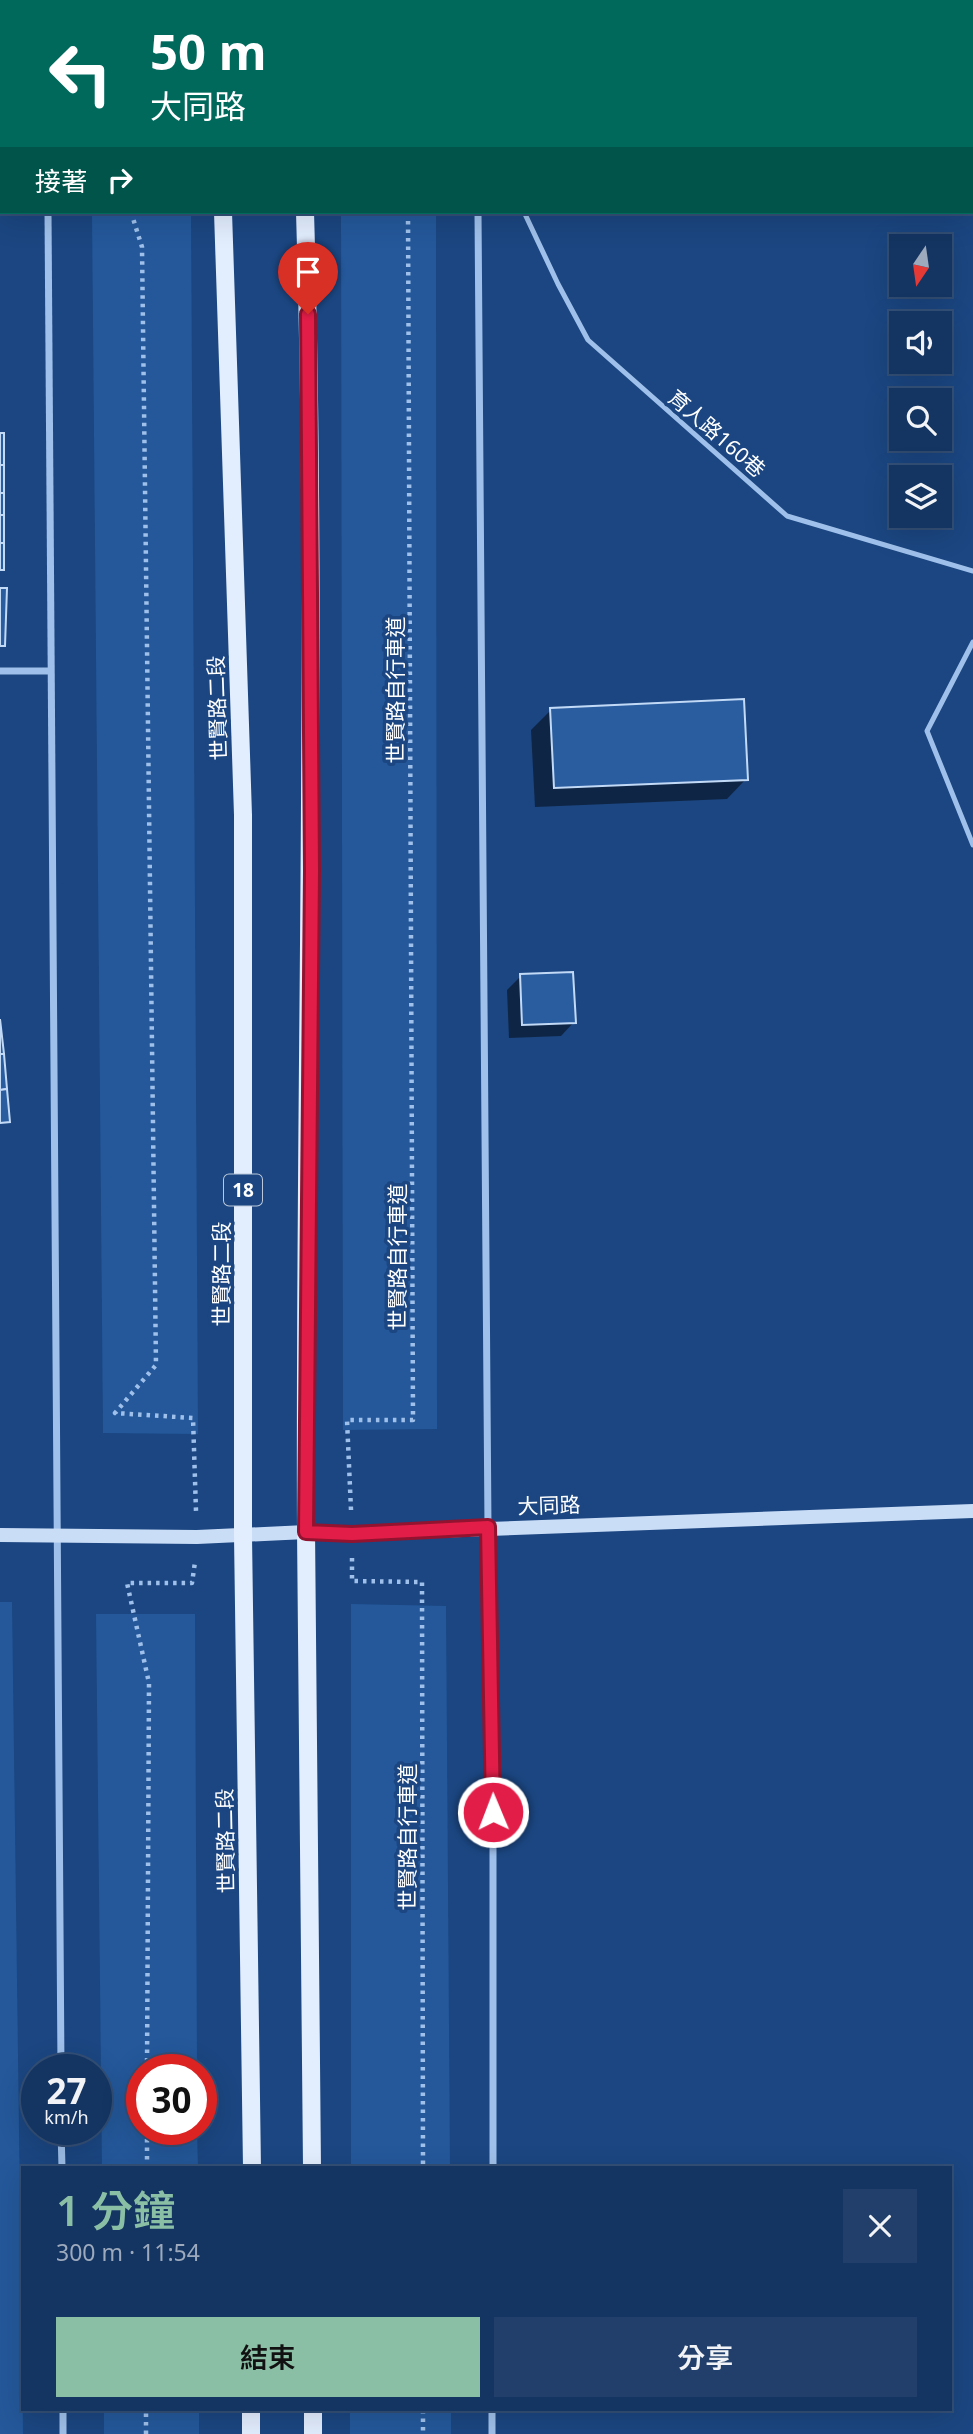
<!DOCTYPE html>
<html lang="zh-TW">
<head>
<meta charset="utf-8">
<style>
	body { margin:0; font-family:"Noto Sans","Noto Sans TC",sans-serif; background:#213f6a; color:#f1f3f6; height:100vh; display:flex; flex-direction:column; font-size:26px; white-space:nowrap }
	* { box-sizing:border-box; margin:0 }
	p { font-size:23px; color:#9daabd }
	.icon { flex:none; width:38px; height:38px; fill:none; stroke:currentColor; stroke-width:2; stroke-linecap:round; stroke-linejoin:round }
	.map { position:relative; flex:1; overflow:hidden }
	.sheet { position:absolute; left:21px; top:2166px; width:931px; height:245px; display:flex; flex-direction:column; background:#143461; border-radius:0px; box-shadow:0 7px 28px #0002,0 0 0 2px #334f76 }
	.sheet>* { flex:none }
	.guide { position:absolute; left:0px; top:0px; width:973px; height:214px; box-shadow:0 7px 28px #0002,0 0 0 2px #334f76; background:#00695c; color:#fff; overflow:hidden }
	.needle { width:46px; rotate:193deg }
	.fabs { position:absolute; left:889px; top:234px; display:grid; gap:14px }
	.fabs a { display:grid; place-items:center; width:63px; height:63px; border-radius:0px; background:#143461; box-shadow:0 7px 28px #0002,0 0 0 2px #334f76; font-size:35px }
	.speed { position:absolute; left:21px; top:2054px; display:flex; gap:14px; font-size:35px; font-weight:700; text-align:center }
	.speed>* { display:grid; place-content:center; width:91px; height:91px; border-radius:50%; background:#143461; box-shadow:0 7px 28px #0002,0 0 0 2px #334f76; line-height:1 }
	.speed small { font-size:18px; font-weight:400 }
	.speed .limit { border:10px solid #d22; background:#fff; color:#111 }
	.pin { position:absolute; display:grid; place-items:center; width:60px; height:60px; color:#fff; margin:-72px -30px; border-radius:50% 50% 50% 0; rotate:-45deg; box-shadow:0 0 7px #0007 }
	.pin .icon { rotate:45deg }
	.me { position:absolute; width:77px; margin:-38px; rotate:359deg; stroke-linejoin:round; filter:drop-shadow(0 0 5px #0008) }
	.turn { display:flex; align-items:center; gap:24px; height:147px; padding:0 35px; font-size:32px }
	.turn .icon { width:91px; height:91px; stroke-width:2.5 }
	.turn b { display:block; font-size:49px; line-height:60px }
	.then { display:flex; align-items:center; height:66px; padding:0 35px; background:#0003; gap:14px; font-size:26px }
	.round { display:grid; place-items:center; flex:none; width:74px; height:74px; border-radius:0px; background:#213f6a }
	.summary { display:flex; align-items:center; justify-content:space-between; height:119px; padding:0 35px }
	h1 { font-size:42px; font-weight:600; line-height:52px; color:#8abfa5 }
	.cta { display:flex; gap:14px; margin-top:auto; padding:14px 35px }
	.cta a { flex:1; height:80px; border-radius:0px; background:#8abfa5; color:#111; font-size:28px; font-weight:600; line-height:80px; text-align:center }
	.cta a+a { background:#213f6a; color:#f1f3f6 }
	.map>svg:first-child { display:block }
	.green { fill:#24589a }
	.shadow { fill:#0007 }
	.building { fill:#2a5d9f; stroke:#c3daf7; stroke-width:2 }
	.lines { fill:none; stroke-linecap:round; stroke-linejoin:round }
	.path { stroke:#9fc0ea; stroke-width:4.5; stroke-dasharray:3.5 5; stroke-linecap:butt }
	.lane { stroke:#9fc0ea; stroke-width:5 }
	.street { stroke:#9fc0ea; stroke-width:7 }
	.secondary { stroke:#caddf7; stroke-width:14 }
	.primary { stroke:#e2edfe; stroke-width:18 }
	.route-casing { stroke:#92132f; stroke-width:18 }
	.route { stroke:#e11d48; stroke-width:12 }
	.labels { text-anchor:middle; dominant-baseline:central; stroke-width:7; stroke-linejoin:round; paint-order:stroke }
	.shield { fill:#1b4681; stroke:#bbc8d9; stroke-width:2 }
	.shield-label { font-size:19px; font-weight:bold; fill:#fff }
	.street-label { font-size:21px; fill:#fff; stroke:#1b4681 }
</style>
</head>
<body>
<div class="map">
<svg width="973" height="2434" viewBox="0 0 973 2434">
	<rect width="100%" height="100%" fill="#1b4681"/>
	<!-- green -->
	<g class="green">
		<polygon points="85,0 193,0 193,2 86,2"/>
		<rect x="331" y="0" width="110" height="2"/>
		<polygon points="92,212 191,212 198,1434 103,1433"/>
		<polygon points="341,212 436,212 437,1429 343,1430"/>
		<polygon points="0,1602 12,1602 23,2434 0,2434"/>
		<polygon points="351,1604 446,1606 450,2168 351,2168"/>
		<polygon points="96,1614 195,1614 197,2070 142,2070 142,2130 197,2130 198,2168 102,2168"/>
		<rect x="104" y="2410" width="95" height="24"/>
		<rect x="350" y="2410" width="101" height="24"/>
	</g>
	<!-- shadow -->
	<g class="shadow">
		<polygon points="551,710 746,779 727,799 535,807 531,730"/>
		<polygon points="521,976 574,1022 561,1036 509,1038 507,990"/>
	</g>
	<!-- building -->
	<g class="building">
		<rect x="0" y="433" width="4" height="32"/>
		<rect x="0" y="465" width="4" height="28"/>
		<rect x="0" y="493" width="4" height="22"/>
		<rect x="0" y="515" width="4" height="28"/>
		<rect x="0" y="543" width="4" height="27"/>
		<polygon points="0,588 7,588 5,646 0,646"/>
		<polygon points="744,699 748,780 554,788 550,708"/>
		<polygon points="573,972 576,1023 522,1025 520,974"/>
		<polygon points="0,1019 4,1054 0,1054"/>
		<polygon points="0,1054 4,1054 7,1089 0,1090"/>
		<polygon points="7,1089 10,1122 0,1123 0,1090"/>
	</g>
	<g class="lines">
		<!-- path -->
		<g class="path">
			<polyline points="161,0 164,2"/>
			<polyline points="353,2 353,0"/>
			<polyline points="131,212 142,247 156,1365 115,1413 193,1418 196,1511"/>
			<polyline points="351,1510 347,1420 413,1420 408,212"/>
			<polyline points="352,1558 352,1581 422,1582 423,2168"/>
			<polyline points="147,2070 149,1683 127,1583 192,1583 195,1562"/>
			<polyline points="147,2168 147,2130"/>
			<polyline points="423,2410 423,2434"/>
			<polyline points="146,2434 146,2410"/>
		</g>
		<!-- lane -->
		<g class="lane">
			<polyline points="524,212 558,284 588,340 787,516 973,571"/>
			<polyline points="973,642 927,731 973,845"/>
		</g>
		<!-- street -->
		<g class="street">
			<polyline points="49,0 49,2"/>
			<polyline points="474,0 474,2"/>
			<polyline points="0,75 2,75"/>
			<polyline points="48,212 61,2070"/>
			<polyline points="478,212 488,1527 493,1838 493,2168"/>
			<polyline points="0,671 50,671"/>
			<polyline points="61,2130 62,2168"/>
			<polyline points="63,2410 63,2434"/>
			<polyline points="492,2434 492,2410"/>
		</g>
		<!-- secondary -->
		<polyline class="secondary" points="0,1535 197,1537 306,1532 352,1534 973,1511"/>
		<!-- primary -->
		<g class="primary">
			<polyline points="296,0 297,2"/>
			<polyline points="217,2 217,0"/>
			<polyline points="223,212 243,815 243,1536 252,2168"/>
			<path d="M305,212C318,651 304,1090 306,1529C307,1742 311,1955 312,2168"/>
			<polyline points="313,2410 313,2434"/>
			<polyline points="251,2434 251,2410"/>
		</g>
	</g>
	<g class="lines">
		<!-- route casing -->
		<g class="route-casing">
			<polyline id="route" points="308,314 312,871 306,1532 352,1534 488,1527 493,1812"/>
		</g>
		<!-- route -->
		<use href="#route" class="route"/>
	</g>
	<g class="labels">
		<!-- shield labels -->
		<rect class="shield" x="224" y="1174.5" width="38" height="31" rx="5"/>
		<g class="shield-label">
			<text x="243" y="1190">18</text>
		</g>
		<!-- street labels -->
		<g class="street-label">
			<text transform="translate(717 433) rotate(41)">育人路160巷</text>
			<text transform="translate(395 690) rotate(-90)">世賢路自行車道</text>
			<text transform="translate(217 708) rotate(-92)">世賢路二段</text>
			<text transform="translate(397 1257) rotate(-90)">世賢路自行車道</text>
			<text transform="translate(221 1274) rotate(-90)">世賢路二段</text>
			<text transform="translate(549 1505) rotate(-2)">大同路</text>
			<text transform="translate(407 1837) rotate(-90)">世賢路自行車道</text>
			<text transform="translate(225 1841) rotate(-91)">世賢路二段</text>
		</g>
	</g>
</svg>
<div class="fabs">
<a><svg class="needle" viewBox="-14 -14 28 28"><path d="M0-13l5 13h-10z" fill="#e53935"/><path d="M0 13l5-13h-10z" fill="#9daabd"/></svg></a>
<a><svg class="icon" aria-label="sound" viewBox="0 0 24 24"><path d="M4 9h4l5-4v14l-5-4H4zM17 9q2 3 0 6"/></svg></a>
<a><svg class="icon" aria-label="search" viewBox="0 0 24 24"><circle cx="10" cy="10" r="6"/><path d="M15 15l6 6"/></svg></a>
<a><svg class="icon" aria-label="layers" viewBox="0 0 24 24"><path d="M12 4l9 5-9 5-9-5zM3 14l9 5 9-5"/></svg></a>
</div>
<div class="speed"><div>27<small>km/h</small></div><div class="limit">30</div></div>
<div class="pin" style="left:308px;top:314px;background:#d93025"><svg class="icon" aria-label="arrive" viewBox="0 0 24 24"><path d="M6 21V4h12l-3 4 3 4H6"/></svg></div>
<svg class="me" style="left:493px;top:1812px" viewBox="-20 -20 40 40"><circle r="17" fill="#e11d48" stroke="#fff" stroke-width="3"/><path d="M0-11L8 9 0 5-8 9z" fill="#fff"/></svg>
<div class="guide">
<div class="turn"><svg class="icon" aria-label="left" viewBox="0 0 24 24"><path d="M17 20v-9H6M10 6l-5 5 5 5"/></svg><div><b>50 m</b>大同路</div></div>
<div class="then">接著<svg class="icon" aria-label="right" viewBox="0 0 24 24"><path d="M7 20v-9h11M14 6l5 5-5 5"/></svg></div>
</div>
<section class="sheet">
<div class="summary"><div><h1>1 分鐘</h1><p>300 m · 11:54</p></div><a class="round"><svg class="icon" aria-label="close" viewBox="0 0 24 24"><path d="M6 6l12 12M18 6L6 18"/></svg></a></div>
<div class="cta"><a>結束</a><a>分享</a></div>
</section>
</div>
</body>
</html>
